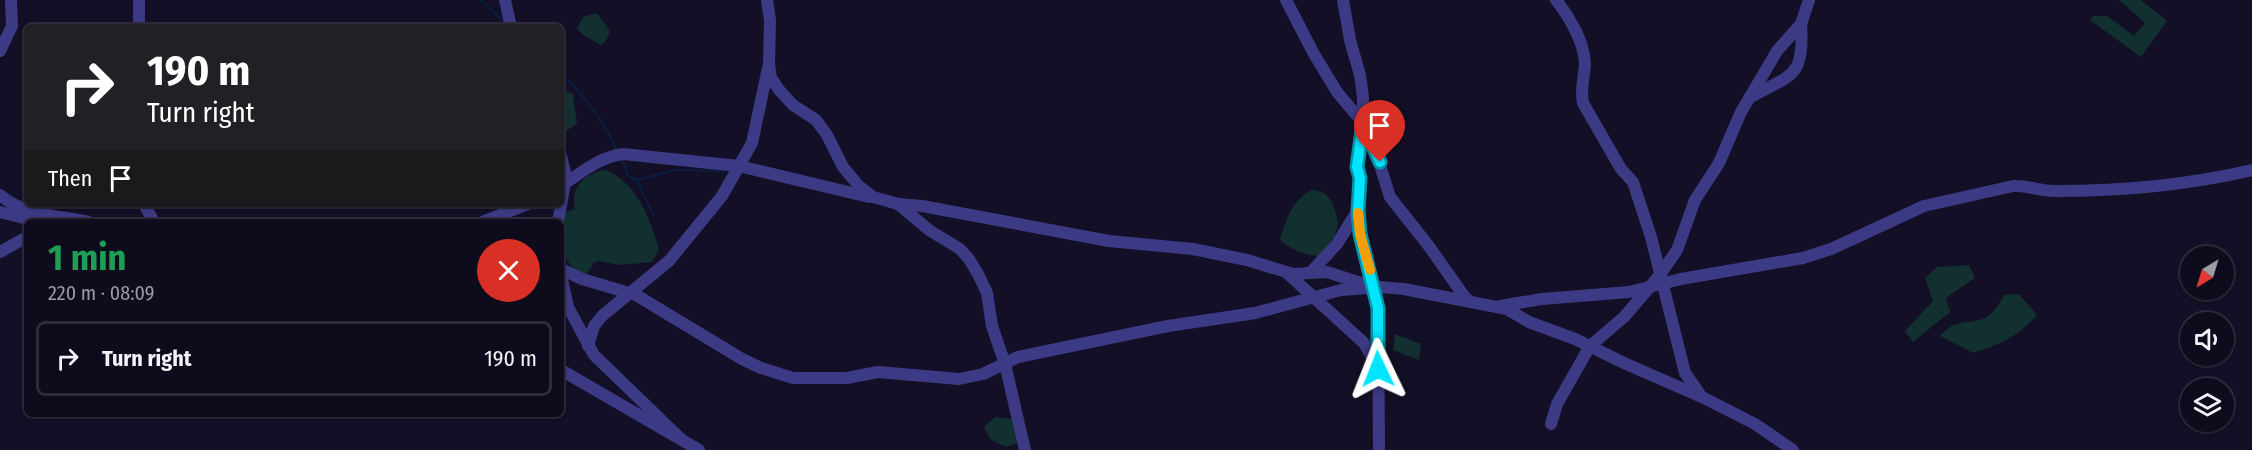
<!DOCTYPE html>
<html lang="en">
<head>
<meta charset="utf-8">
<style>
	body { margin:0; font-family:"Fira Sans Condensed",sans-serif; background:#171425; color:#f1f3f6; height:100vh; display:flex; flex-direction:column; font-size:22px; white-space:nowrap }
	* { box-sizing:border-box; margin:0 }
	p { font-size:20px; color:#9b9ba3 }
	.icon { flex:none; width:33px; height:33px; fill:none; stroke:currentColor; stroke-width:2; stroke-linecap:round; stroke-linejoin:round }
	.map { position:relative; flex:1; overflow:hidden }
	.panel { position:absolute; left:24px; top:219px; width:540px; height:198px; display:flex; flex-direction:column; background:#0e0b1c; border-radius:9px; box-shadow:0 2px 4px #0004,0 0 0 2px #2e2b3b }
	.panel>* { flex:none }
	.top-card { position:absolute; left:24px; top:24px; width:540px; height:183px; border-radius:9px; box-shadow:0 2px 4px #0004,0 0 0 2px #2e2b3b; background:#202124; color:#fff; overflow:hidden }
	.needle { width:39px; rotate:218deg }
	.controls { position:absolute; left:2180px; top:246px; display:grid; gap:12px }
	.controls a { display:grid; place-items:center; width:54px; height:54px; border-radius:50%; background:#0e0b1c; box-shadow:0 2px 4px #0004,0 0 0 2px #2e2b3b; font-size:30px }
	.pin { position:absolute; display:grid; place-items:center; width:51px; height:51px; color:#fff; margin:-62px -26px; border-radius:50% 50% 50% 0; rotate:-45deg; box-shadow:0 0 6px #0007 }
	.pin .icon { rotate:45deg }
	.me { position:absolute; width:66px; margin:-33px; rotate:358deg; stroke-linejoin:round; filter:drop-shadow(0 0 4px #0008) }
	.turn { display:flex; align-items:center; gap:21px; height:126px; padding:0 24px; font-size:27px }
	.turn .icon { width:78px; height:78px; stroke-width:2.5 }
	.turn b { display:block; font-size:42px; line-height:51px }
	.then { display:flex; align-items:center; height:57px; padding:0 24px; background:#0003; gap:12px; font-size:22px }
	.round { display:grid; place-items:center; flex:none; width:63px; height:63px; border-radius:32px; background:#171425 }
	.head { display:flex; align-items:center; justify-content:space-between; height:102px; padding:0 24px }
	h1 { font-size:36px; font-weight:700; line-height:45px; color:#1e9e55 }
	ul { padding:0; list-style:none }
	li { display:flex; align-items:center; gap:18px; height:75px; margin:0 12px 9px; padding:0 12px; border:3px solid #2e2b3b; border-radius:9px }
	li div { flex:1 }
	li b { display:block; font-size:22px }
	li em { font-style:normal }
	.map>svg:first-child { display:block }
	.green { fill:#12302f }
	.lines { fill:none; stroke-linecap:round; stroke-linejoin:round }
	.stream { stroke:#0a1f44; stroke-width:2 }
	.minor { stroke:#3d3a85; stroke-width:12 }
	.route-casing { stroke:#0095a6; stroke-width:15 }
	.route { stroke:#00e5ff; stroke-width:10 }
	.slow { stroke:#f59e0b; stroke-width:10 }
</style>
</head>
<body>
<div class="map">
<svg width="2252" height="450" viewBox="0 0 2252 450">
	<rect width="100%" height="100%" fill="#130f26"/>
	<!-- green -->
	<g class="green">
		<polygon points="2119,0 2141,0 2167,21 2141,57 2090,20 2093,16 2107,16 2134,36 2145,23"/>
		<polygon points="597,13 610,31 606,41 601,45 583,35 577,28 583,17"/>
		<polygon points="561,89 573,94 577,124 564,132 562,141"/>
		<path d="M606,170C637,183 651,220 659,250L652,262L620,265L599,261L594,263L586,275C560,267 563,243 563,219L564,213L575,209C570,187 585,173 606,170Z"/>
		<path d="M1312,190C1324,191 1328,194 1333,205C1343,229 1335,236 1322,256C1307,256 1289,250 1280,239C1287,218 1292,200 1312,190Z"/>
		<polygon points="1969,265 1975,278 1946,298 1950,312 1913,342 1905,331 1933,301 1925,278 1937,267"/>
		<path d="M2019,294L2037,315C2016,338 2002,343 1973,353L1940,336C1963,309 1985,337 2004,295Z"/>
		<polygon points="1395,334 1421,344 1419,360 1393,350"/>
		<polygon points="995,417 1012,419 1017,443 1006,447 990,439 984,427"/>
	</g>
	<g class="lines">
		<!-- stream -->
		<g class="stream">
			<polyline points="481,0 505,23"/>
			<path d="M561,74C584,94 605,124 618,152"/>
			<polyline points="622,159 628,176 637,180 676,170 723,171"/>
			<polyline points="637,180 653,215"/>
		</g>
		<!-- minor -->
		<g class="minor">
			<polyline points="139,0 139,27"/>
			<polyline points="505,0 511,27"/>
			<polyline points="767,0 770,20 769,64 771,78 780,91 793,105 816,120 827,135 843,167 859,186 873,197 898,204 929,230 960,249 969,259 978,274 987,293 992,326 1005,364 1025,450"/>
			<polyline points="1286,0 1314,54 1337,92 1363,123 1372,140 1390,197 1428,245 1464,296 1470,302"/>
			<polyline points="1343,0 1350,40 1360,75 1363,97 1363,123 1357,167 1360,178 1358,210 1360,234 1378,308 1379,450"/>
			<path d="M1556,0C1569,16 1585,43 1585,65C1584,78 1580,89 1583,103L1621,169L1633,182L1651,237L1685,373L1699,393"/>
			<polyline points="0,51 12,26 11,0"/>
			<path d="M1749,98C1791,74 1805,79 1801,24"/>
			<path d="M561,186C581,173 599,157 623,154L739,166L869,197"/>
			<path d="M0,195C22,215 61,216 89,222"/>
			<polyline points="144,204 154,222"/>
			<polyline points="898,204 922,206 1109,241 1193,249 1247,260 1293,274 1327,272 1367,285"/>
			<polyline points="0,212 40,222"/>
			<polyline points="482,222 528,204"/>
			<polyline points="558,222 566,177 561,156"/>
			<polyline points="0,252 27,237"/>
			<polyline points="561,269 582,279 636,295 742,359 761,368 793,378 847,378 878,372 959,379 983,374 1018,357 1168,326 1255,313 1341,290 1380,287 1404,289 1507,309 1529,322 1575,339 1624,363 1704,398 1755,424 1793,450"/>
			<polyline points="1287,273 1364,343 1376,365"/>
			<polyline points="1310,273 1337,244 1358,210"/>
			<polyline points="561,275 568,307 594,355 682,440"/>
			<path d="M1500,306L1542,299L1629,292L1681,279L1803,258L1831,249L1924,206L2013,186C2027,185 2039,191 2054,191C2120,191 2188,185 2252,170"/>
			<polyline points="588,346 594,326 603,315 669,261 722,196 752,143 768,68"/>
			<polyline points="561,370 699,450"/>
			<polyline points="1551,424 1557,404 1590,346 1624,317 1660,275 1677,250 1695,200 1719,163 1741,112 1777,51 1801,24 1809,0"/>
		</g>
	</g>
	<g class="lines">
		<!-- route casing -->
		<g class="route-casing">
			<polyline id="route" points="1378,369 1378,308 1360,234 1358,210 1360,178 1357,167 1363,123 1380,162"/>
		</g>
		<!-- route -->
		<use href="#route" class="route"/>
		<!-- slow -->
		<polyline class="slow" points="1358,213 1360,234 1370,270"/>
	</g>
</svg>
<div class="controls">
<a><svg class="needle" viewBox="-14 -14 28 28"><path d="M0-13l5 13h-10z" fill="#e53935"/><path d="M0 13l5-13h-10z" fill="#9b9ba3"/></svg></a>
<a><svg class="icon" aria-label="sound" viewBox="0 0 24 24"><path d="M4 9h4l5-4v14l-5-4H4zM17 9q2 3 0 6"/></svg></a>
<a><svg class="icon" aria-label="layers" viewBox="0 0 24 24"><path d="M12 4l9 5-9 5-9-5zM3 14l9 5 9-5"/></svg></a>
</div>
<div class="pin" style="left:1380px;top:162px;background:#d93025"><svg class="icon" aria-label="arrive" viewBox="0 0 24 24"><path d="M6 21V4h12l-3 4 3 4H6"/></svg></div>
<svg class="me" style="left:1378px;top:369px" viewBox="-20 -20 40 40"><path d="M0-17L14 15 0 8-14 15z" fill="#00e5ff" stroke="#fff" stroke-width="4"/></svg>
<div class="top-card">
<div class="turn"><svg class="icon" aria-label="right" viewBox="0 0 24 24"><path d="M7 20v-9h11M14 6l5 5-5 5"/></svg><div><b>190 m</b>Turn right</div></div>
<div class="then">Then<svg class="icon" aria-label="arrive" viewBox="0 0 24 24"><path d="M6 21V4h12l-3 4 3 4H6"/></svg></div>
</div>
<section class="panel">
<div class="head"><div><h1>1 min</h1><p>220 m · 08:09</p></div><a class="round" style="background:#d93025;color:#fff"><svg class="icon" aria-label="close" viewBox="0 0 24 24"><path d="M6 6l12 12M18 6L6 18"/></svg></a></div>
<ul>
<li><svg class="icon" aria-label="right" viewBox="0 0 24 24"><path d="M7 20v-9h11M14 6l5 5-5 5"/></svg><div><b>Turn right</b></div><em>190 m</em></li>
</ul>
</section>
</div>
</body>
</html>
